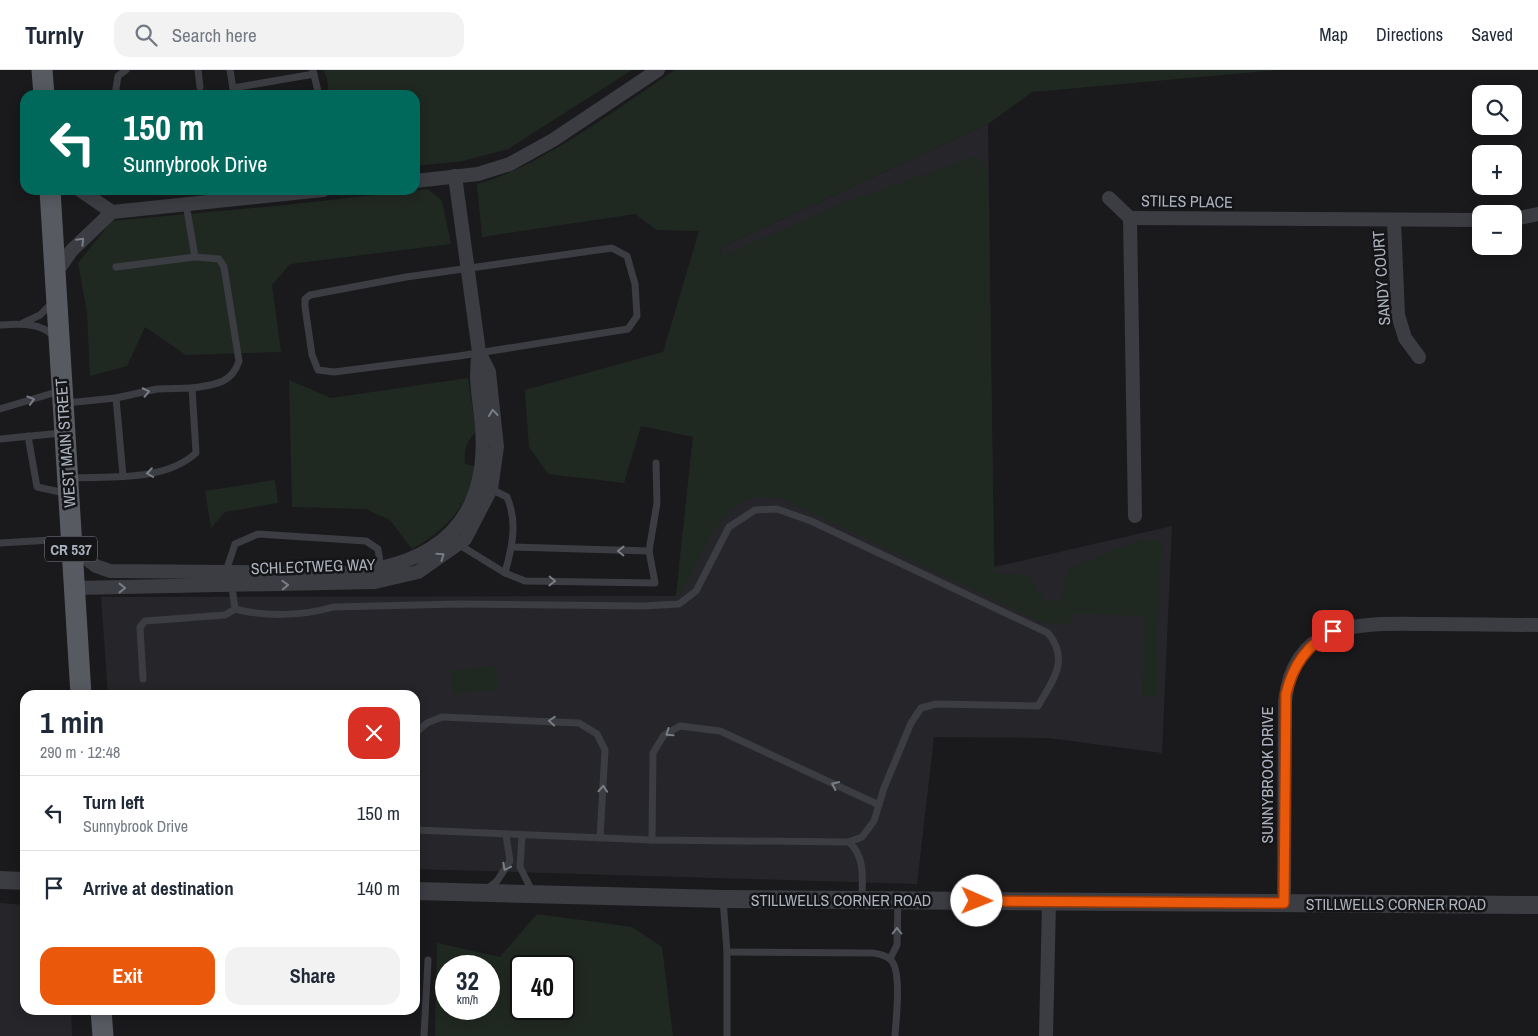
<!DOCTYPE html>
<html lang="en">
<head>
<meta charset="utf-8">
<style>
	body { margin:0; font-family:"Archivo Narrow",sans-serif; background:#f2f2f3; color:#1f2937; height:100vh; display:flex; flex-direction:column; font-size:19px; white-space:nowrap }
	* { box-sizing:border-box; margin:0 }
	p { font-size:16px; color:#747a83 }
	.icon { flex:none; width:28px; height:28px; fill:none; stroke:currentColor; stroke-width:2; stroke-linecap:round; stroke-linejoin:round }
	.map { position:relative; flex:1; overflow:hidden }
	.details { position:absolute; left:20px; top:620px; width:400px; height:325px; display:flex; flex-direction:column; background:#fff; border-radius:15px; box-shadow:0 2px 12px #0003 }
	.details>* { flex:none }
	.guide { position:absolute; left:20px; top:20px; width:400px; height:105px; border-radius:15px; box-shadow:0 2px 12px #0003; background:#00695c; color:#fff; overflow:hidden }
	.buttons { position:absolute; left:1472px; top:15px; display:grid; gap:10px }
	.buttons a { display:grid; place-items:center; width:50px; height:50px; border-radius:10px; background:#fff; box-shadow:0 2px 12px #0003; font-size:25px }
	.speed { position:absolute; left:435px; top:885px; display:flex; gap:10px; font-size:25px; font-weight:700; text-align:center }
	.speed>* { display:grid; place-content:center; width:65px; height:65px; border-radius:50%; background:#fff; box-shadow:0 2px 12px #0003; line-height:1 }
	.speed small { font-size:12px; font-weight:400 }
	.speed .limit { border:2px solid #111; border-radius:8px; background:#fff; color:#111 }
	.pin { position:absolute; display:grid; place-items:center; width:42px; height:42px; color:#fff; margin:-21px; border-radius:10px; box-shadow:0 2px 8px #0006 }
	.me { position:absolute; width:55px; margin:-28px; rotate:91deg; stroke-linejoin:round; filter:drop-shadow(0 0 4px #0008) }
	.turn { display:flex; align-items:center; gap:18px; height:105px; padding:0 20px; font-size:22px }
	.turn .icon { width:65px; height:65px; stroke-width:2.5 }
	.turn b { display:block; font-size:35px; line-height:42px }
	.round { display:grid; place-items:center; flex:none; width:52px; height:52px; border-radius:15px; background:#f2f2f3 }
	.overview { display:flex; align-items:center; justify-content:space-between; height:85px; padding:0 20px }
	h1 { font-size:30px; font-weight:700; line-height:38px }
	.cta { display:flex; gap:10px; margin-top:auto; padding:10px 20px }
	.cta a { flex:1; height:58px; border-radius:15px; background:#ea580c; color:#fff; font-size:20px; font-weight:700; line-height:58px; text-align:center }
	.cta a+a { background:#f2f2f3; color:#1f2937 }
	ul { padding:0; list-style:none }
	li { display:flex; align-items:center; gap:15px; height:75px; padding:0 20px; border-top:1px solid #e0e1e3 }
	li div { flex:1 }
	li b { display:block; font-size:19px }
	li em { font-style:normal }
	header { display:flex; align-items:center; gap:30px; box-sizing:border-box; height:70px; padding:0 25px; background:#fff; border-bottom:1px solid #e0e1e3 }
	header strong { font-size:24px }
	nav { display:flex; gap:28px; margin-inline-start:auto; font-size:18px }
	.search { width:350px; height:45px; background:#f2f2f3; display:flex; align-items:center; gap:12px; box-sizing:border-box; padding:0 18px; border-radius:15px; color:#747a83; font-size:19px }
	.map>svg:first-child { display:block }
	.built { fill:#26262a }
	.green { fill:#202921; fill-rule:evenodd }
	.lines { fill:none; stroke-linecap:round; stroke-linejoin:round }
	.service { stroke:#3b3d42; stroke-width:7 }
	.minor { stroke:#3b3d42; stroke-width:14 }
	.tertiary { stroke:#3b3d42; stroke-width:18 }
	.primary { stroke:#575a61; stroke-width:21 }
	.oneway { stroke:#797d86 }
	.route-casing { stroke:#983908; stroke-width:12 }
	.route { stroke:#ea580c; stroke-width:9 }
	.labels { text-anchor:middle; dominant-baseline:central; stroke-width:5; stroke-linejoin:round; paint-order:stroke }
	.shield { fill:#151518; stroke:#7f838c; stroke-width:1 }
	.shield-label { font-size:15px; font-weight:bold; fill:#acb2bd }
	.street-label { font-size:16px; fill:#acb2bd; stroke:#151518 }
</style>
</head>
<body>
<header>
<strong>Turnly</strong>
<div class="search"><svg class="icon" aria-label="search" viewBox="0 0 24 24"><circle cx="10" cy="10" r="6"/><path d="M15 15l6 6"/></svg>Search here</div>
<nav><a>Map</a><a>Directions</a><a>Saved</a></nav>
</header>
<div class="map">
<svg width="1538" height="966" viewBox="0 0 1538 966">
	<rect width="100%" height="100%" fill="#1a1a1d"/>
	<!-- built -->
	<g class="built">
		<polygon points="988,54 994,497 1172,456 1162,683 1048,668 934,667 917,814 415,799 415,625 108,625 101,527 676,526 693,367 722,177"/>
		<polygon points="0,833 25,835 25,940 71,940 72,966 0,966"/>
	</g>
	<!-- green -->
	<g class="green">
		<polygon points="323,0 632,0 508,79 463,91 415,96 415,25 329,25 327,8"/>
		<path d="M675,0H1278L1032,22L988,54L722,177L721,185L743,177L850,130L978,86L988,102L994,485L993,503L1027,505L1045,530L1061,531L1067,499L1142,469L1162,472L1157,560V627H1142L1143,546L1073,543L1070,554L1056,555L1039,551L780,428C772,428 761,426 753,428C709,441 704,497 676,526L693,367L641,356L624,413L548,404L529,377L525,320L663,282L699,161L657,160L635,144L482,167L477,114C541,97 619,37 675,0Z"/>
		<polygon points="428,119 442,131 451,174 290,194 272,215 281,282 186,285 145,257 127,296 90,306 87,242 78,193 112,151 286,135"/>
		<path d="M468,308L476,362C466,372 464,380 465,394L477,397C468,435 447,460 412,479L390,450L366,439L292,437L289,310L331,328Z"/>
		<polygon points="275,410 278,433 225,442 211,458 205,421"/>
		<polygon points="496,596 498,620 452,624 450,600"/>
		<path d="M537,844L632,857L662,877L673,966H435L437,873L500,887ZM446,896H489V939H446ZM521,896H564V939H521Z"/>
	</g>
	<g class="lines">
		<!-- service -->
		<g class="service">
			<polyline points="198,0 200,17"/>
			<polyline points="230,0 234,25"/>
			<polyline points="313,1 319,25"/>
			<polyline points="233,18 314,4"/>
			<polyline points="115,25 118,6 126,0"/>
			<polyline points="216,120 218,131"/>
			<path d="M186,134L195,187L219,189L224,197L239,291C232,314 213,315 192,318"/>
			<polygon points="612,178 627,186 635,214 637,246 628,259 459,286 334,302 318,300 312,285 305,237 305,229 310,225 406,207"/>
			<polyline points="116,197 195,187"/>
			<polyline points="23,253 40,245 52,233"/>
			<path d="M0,255C17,254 41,252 53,266"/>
			<polyline points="116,328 123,406"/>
			<path d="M66,333L116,328L157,319L192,318L196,383C164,412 110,406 70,408"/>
			<polyline points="0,339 60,321"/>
			<polyline points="28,366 37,417 65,423"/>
			<polyline points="0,369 62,363"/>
			<polyline points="0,473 68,469"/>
			<path d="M458,474L505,503C512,477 518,453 507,427L491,419"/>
			<polyline points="512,477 649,481"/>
			<polyline points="505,503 525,511 655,513 649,481 657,433 656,393"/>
			<polyline points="225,504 235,474 258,464 366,471 378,479 381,499"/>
			<path d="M235,539C265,547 303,546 333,537L459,534L643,536L679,534L696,521L729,457L755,440L777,439L811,451L1048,563C1070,590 1053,610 1038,636L936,634L921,638L911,653L884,718L874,751L862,767L849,772"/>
			<polyline points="143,609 140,557 145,551 225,545 235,539 232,517"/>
			<polyline points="415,663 427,653 442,647 579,653 597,664 605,680 600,768"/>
			<path d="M415,760L652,770L849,772C866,788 862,809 862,830"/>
			<polyline points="522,766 520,797 533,823"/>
			<polyline points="652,770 653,683 664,665 680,656 720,661 879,735"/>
			<polyline points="486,820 497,811 510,791 506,765"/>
			<polyline points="723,829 727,882 727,966"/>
			<path d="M727,882L873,883C879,884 886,885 891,890C902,902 896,949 895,966"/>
			<polyline points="890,889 897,875 898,831"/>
			<polyline points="424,966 428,890"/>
		</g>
		<!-- minor -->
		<g class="minor">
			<polyline points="455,106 479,282"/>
			<polyline points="415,111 478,104 510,94 553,70 658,0"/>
			<polyline points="80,120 112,142"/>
			<polyline points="1109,128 1130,148"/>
			<polyline points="112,142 323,120"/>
			<polyline points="1130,148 1481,150"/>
			<polyline points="1130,148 1135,446"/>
			<polyline points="1514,149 1538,144"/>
			<polyline points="1394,151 1398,245 1405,268 1419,287"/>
			<polyline points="55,204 72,180 112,142"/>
			<path d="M71,477L96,496L110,501L349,503C438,494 489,451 482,357C480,329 474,311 479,282L489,302L497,377L491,419L465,469L418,502L375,512L74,518"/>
			<path d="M1284,833L1285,631C1295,546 1366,554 1431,554C1467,554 1502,555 1538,555"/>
			<polyline points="1046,966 1049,832"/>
		</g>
		<!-- tertiary -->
		<g class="tertiary">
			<polyline points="0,810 25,811"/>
			<polyline points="415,821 723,829 1538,835"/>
		</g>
		<!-- primary -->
		<g class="primary">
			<polyline points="42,0 44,25"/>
			<polyline points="50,120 81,625"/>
			<polyline points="101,940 103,966"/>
		</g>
	</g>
	<!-- one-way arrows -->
	<defs><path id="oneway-chevron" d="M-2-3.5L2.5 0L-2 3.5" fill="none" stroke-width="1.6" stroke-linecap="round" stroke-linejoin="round" transform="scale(1.25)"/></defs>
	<g class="oneway">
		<use href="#oneway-chevron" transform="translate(81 171) rotate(-46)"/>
		<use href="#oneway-chevron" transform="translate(146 322) rotate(-12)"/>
		<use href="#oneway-chevron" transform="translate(31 330) rotate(-17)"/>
		<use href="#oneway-chevron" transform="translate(493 343) rotate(-96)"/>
		<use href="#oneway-chevron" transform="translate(150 403) rotate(172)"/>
		<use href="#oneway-chevron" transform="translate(621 481) rotate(-179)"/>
		<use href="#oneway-chevron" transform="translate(441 486) rotate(-35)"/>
		<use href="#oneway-chevron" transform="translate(552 511) rotate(1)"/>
		<use href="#oneway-chevron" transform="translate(285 515) rotate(-2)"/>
		<use href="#oneway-chevron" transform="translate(122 518)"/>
		<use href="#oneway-chevron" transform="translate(552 651) rotate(-176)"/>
		<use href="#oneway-chevron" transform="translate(669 663) rotate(145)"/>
		<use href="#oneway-chevron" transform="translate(835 715) rotate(-155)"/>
		<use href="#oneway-chevron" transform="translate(603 719) rotate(-87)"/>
		<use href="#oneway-chevron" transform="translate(506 797) rotate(117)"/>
		<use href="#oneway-chevron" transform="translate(897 861) rotate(-90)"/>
	</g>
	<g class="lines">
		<!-- route casing -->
		<g class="route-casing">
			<path id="route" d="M977,831L1284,833L1286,624C1293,595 1307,575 1333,561"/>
		</g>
		<!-- route -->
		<use href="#route" class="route"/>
	</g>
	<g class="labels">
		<!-- shield labels -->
		<rect class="shield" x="45" y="466.5" width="52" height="25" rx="4"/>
		<g class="shield-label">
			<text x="71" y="479">CR 537</text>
		</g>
		<!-- street labels -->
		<g class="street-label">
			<text transform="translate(1187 131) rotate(1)">STILES PLACE</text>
			<text transform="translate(1381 208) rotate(-94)">SANDY COURT</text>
			<text transform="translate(65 373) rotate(-94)">WEST MAIN STREET</text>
			<text transform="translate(313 496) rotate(-2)">SCHLECTWEG WAY</text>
			<text transform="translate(1267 705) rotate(-90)">SUNNYBROOK DRIVE</text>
			<text x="841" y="830">STILLWELLS CORNER ROAD</text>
			<text x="1396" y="834">STILLWELLS CORNER ROAD</text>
		</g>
	</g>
</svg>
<div class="buttons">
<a><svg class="icon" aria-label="search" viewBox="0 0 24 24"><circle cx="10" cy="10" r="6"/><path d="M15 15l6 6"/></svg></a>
<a>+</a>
<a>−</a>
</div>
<div class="speed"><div>32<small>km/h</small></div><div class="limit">40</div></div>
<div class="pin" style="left:1333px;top:561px;background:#d93025"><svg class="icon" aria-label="arrive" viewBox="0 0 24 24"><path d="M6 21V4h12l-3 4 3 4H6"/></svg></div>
<svg class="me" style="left:977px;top:831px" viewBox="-20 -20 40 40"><circle r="19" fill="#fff"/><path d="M0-13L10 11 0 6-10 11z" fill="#ea580c"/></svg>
<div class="guide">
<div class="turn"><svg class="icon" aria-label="left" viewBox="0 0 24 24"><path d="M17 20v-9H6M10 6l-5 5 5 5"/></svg><div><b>150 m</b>Sunnybrook Drive</div></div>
</div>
<section class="details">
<div class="overview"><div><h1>1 min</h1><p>290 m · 12:48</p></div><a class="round" style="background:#d93025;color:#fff"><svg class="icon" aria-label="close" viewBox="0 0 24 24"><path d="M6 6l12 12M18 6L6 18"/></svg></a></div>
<ul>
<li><svg class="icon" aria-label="left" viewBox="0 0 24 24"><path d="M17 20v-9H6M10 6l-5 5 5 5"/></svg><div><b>Turn left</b><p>Sunnybrook Drive</p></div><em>150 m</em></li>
<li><svg class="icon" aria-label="arrive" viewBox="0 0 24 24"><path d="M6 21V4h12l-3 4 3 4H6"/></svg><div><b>Arrive at destination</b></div><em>140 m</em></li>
</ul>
<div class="cta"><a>Exit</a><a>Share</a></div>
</section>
</div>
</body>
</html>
